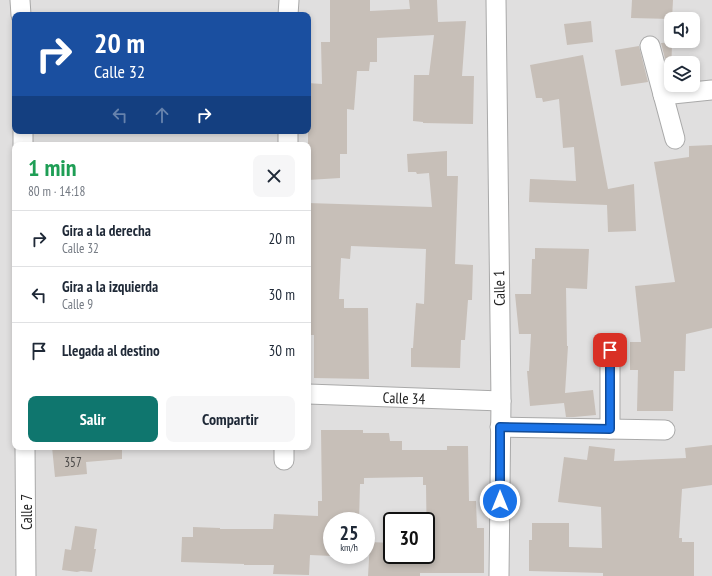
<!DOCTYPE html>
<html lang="es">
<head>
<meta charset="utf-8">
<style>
	body { margin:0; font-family:"PT Sans Narrow",sans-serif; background:#f6f6f7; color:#1f2937; height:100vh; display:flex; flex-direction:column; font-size:15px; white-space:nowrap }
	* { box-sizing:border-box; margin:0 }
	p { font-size:13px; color:#747a83 }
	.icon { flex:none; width:22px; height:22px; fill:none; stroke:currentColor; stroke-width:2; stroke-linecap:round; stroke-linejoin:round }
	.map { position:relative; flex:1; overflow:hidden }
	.side { position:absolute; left:12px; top:142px; width:299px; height:308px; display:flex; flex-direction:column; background:#fff; border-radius:8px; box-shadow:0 2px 6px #0003 }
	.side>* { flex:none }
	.hud { position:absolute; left:12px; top:12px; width:299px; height:122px; border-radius:8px; box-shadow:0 2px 6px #0003; background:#1a4fa0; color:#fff; overflow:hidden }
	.tools { position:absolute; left:664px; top:12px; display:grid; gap:8px }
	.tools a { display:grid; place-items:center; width:36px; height:36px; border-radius:8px; background:#fff; box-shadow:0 2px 6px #0003; font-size:20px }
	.speed { position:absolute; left:323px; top:512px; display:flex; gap:8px; font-size:20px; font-weight:700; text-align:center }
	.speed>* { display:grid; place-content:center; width:52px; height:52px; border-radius:50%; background:#fff; box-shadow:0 2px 6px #0003; line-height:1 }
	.speed small { font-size:10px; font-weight:400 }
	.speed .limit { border:2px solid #111; border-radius:6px; background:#fff; color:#111 }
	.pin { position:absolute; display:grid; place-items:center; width:34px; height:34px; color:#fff; margin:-17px; border-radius:8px; box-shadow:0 2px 6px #0006 }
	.me { position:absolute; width:44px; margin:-22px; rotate:0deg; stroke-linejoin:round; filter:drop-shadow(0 0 3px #0008) }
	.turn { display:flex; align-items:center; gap:14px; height:84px; padding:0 16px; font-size:18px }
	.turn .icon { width:52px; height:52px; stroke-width:2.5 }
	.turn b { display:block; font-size:28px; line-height:34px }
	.lanes { display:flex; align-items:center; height:38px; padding:0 16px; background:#0003; justify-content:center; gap:20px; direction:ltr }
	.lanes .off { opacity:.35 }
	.round { display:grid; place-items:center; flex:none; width:42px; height:42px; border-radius:8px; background:#f6f6f7 }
	.summary { display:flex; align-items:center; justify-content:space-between; height:68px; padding:0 16px }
	h1 { font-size:24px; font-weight:700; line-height:30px; color:#1e9e55 }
	.action { display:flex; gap:8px; margin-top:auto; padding:8px 16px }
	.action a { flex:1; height:46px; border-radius:8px; background:#0f766e; color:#fff; font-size:16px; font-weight:700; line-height:46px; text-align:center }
	.action a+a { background:#f6f6f7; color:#1f2937 }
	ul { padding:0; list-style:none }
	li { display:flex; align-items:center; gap:12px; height:56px; padding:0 16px; border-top:1px solid #e0e1e3 }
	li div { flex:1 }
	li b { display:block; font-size:15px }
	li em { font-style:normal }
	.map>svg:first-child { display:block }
	.residential { fill:#e0dfdf; fill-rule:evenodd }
	.building { fill:#c7bfb8 }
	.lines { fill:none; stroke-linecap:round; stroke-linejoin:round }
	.minor-casing { stroke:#a9a9a9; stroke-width:21 }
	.minor { stroke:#fff; stroke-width:19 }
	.route-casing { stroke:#114b97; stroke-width:10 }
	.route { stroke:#1a73e8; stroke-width:7 }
	.labels { text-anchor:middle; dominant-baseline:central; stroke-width:3; stroke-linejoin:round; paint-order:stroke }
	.number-label { font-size:13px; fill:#4b4948 }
	.street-label { font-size:15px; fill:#222; stroke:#fff }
</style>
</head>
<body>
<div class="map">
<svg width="712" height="576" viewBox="0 0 712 576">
	<rect width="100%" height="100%" fill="#f2efe9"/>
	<!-- residential -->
	<path class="residential" d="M0,0H712V576H0ZM15,15H308V131H15ZM671,19H693V41H671ZM671,63H693V85H671ZM15,145H308V447H15ZM332,521H366V555H332ZM392,521H426V555H392Z"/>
	<!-- building -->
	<g class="building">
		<polygon points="330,0 370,0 370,11 410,9 409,0 437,0 438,22 466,21 462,76 474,76 473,124 423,123 423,122 413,121 414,75 429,75 434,35 377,38 377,62 370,62 369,71 357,71 354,110 347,109 347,154 340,154 340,178 308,180 308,83 322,84 321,42 330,42"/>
		<polygon points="632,0 673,0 672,19 631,18"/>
		<polygon points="591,21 593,42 567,45 564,24"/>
		<polygon points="672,42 671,78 670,78 661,43"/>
		<polygon points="639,46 648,82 621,86 615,50"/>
		<polygon points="583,55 608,189 634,184 636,231 608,232 607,205 529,202 530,179 576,181 574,147 563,148 559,99 543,102 542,98 536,98 530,65"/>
		<polygon points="712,145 712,328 686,334 685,371 674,371 673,411 637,411 638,370 630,370 630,342 641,342 635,286 675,282 654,162 689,157 689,146"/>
		<polygon points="447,151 447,176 458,176 455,264 473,265 472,300 468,300 465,340 461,340 460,368 411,367 411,348 413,348 416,303 424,304 426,249 351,246 350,259 341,258 339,299 344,299 344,308 368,308 369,379 314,378 314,335 308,335 308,203 432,207 429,173 417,174 416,172 408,172 407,154"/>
		<polygon points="535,248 589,249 587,289 566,288 567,346 568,346 565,393 593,390 596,415 574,417 566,417 564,403 530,406 527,371 529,371 531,334 519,334 515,294 531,294 532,259 535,259"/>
		<polygon points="321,430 363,430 363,433 389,433 390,441 402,441 402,450 447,450 447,446 468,446 469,501 476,501 477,528 484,528 484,573 420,573 420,576 368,576 370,542 392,543 392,555 427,555 426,485 423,485 423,477 419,477 364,478 364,484 360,484 359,521 332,521 332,556 310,555 309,575 273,574 274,565 244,565 244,564 181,562 182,537 193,537 193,527 220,528 220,529 273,529 274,514 318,516 318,501 322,501"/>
		<polygon points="712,445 712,485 682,489 679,538 682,538 682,542 694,542 694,576 603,576 603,573 529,571 529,540 532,540 532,523 569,523 569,547 602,548 601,507 558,502 564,457 587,460 589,446 615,449 614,461 686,458 685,448"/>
		<polygon points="52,447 122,447 122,459 86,462 87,474 55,477"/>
		<polygon points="75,526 97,529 94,549 96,549 92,572 81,571 77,572 62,570 65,549 71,550"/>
	</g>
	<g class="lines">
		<!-- minor casing -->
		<g class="minor-casing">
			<g id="minor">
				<polyline points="20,0 21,15"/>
				<polyline points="496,0 501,401 499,576"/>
				<polyline points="288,15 289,0"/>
				<polyline points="650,46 675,139"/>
				<polyline points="663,95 712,90"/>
				<polyline points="23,131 23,145"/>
				<polyline points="288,145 288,131"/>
				<polyline points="308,394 501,401"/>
				<polyline points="500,427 665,430"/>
				<polyline points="610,429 610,350"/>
				<polyline points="25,447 26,576"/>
				<polyline points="284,460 284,447"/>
			</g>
		</g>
		<!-- minor -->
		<use href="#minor" class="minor"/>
	</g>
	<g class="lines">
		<!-- route casing -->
		<g class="route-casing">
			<polyline id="route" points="500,501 500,427 610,429 610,350"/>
		</g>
		<!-- route -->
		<use href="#route" class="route"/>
	</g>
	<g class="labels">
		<!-- number labels -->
		<g class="number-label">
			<text x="73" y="462">357</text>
		</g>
		<!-- street labels -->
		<g class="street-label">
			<text transform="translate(499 288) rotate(-91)">Calle 1</text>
			<text transform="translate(404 398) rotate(2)">Calle 34</text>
			<text transform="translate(26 512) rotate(-90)">Calle 7</text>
		</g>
	</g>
</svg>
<div class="tools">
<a><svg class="icon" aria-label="sound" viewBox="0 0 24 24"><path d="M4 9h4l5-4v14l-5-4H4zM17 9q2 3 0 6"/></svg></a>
<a><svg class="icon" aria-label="layers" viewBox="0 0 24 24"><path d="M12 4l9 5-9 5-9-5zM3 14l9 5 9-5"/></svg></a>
</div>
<div class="speed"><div>25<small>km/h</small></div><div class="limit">30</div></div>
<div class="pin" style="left:610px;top:350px;background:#d93025"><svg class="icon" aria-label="arrive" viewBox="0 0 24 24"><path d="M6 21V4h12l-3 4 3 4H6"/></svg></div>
<svg class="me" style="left:500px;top:501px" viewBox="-20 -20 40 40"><circle r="17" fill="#1a73e8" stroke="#fff" stroke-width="3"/><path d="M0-11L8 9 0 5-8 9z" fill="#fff"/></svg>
<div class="hud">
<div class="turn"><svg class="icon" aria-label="right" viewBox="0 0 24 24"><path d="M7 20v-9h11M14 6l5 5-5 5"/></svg><div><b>20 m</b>Calle 32</div></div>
<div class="lanes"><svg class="icon off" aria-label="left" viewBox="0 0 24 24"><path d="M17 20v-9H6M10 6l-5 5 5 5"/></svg><svg class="icon off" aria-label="ahead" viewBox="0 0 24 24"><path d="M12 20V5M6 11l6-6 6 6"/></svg><svg class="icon" aria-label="right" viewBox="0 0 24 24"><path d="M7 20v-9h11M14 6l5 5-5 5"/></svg></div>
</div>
<section class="side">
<div class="summary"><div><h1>1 min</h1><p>80 m · 14:18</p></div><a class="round"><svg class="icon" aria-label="close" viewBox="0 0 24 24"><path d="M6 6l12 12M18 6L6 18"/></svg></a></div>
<ul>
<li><svg class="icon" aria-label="right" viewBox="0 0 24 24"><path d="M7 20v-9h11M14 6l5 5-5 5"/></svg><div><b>Gira a la derecha</b><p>Calle 32</p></div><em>20 m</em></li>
<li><svg class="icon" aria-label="left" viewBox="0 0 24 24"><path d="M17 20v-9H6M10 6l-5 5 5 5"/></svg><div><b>Gira a la izquierda</b><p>Calle 9</p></div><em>30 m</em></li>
<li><svg class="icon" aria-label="arrive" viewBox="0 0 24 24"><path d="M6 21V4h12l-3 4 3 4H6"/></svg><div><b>Llegada al destino</b></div><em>30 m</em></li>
</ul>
<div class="action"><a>Salir</a><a>Compartir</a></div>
</section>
</div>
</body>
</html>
